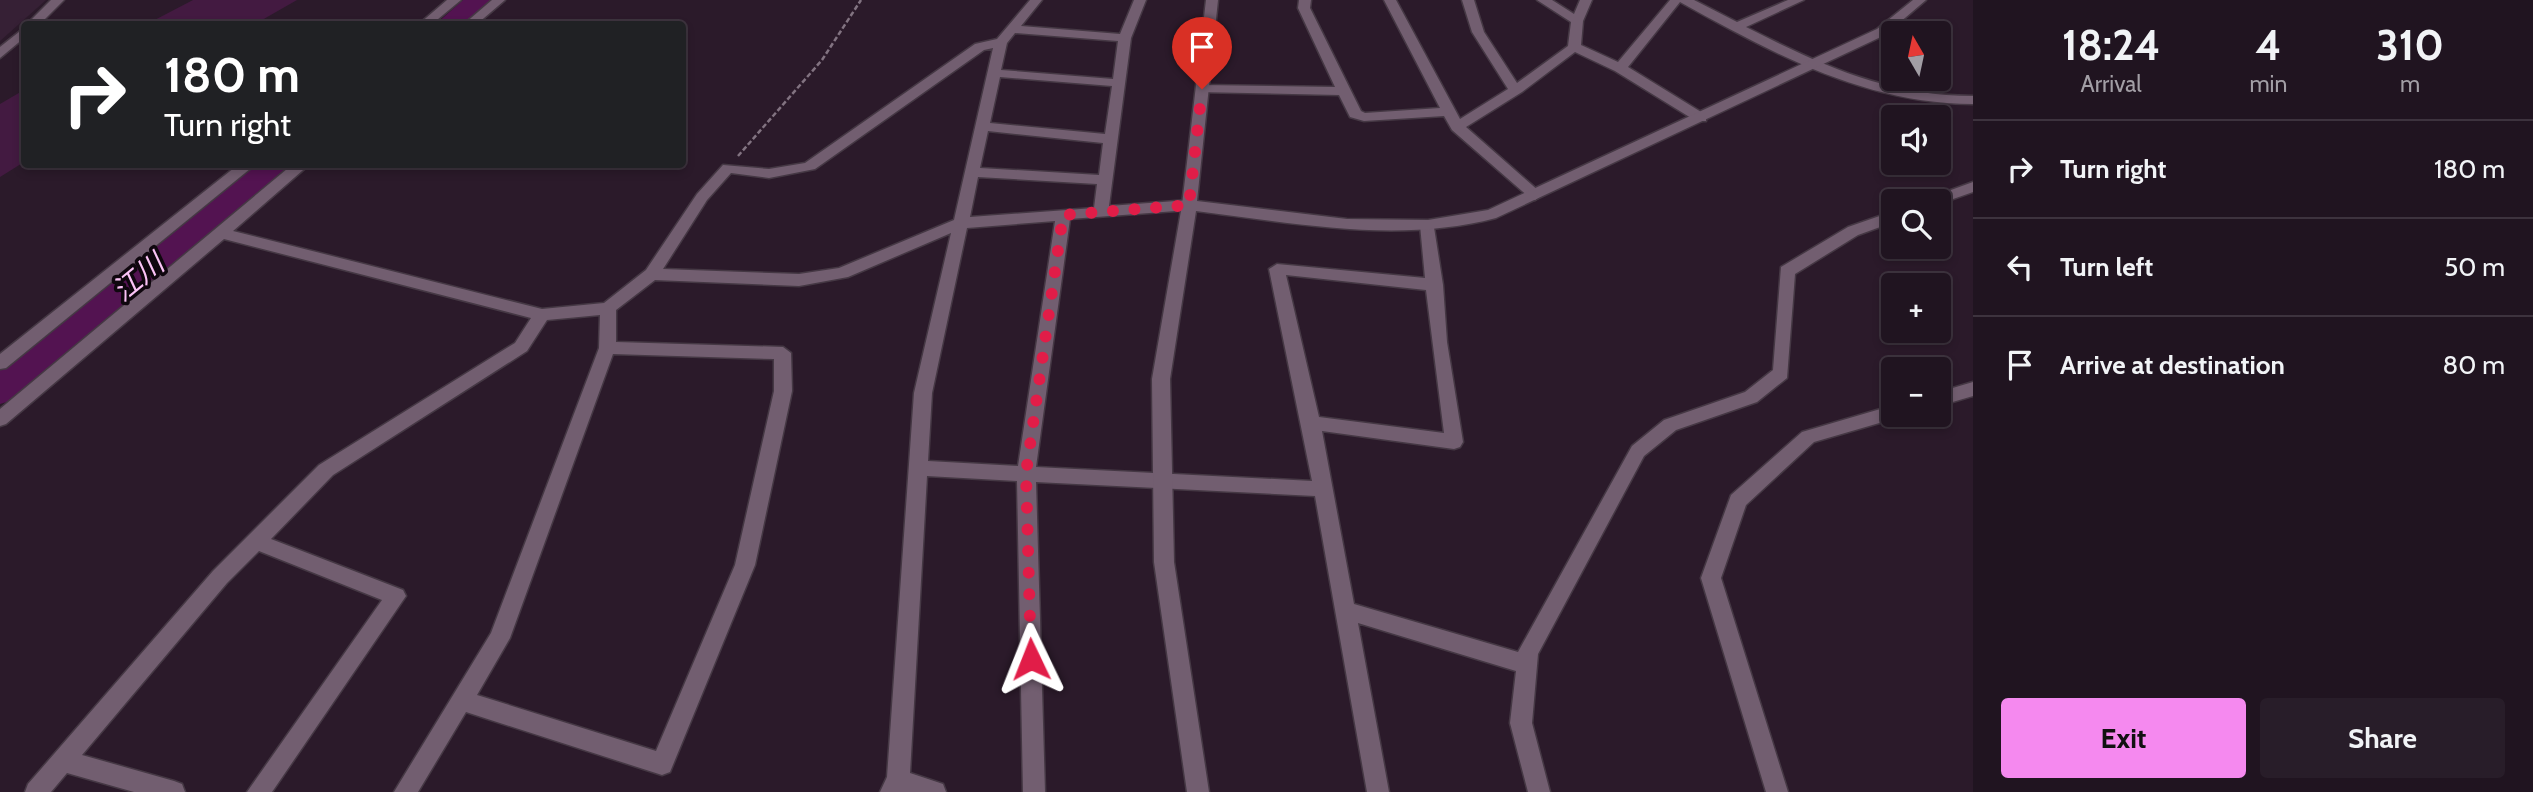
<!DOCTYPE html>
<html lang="en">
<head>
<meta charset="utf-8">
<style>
	body { margin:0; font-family:Cabin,"Noto Sans JP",sans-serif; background:#281d29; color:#f1f3f6; height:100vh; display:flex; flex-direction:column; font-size:26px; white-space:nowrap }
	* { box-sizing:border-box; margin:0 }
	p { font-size:23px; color:#a29ea5 }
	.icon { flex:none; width:38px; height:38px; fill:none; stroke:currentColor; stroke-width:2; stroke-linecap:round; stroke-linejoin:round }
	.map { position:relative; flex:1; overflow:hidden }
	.panel { display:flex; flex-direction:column; background:#201420; width:560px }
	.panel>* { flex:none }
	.hud { position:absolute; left:21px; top:21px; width:665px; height:147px; border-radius:7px; box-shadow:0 4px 10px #0003,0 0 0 2px #3d333e; background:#202124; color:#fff; overflow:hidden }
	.needle { width:46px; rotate:351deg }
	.buttons { position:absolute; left:1881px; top:21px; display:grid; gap:14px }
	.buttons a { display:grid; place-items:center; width:70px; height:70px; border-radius:7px; background:#201420; box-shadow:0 4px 10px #0003,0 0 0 2px #3d333e; font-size:35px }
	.pin { position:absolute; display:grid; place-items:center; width:60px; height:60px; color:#fff; margin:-72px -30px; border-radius:50% 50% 50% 0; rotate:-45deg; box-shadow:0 0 7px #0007 }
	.pin .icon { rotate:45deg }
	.me { position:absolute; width:77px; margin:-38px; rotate:358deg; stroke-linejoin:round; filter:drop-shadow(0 0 5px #0008) }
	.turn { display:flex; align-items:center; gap:24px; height:147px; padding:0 28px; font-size:32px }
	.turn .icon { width:91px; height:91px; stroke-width:2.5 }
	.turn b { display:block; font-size:49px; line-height:60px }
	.eta { display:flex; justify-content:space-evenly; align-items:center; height:119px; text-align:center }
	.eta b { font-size:42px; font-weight:800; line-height:49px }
	.primary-button { display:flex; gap:14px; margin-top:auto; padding:14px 28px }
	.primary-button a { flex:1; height:80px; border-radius:7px; background:#f589ef; color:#111; font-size:28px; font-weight:800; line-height:80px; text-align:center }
	.primary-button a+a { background:#281d29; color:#f1f3f6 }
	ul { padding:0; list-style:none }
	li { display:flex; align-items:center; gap:21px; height:98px; padding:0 28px; border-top:2px solid #3d333e }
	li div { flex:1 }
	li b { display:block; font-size:26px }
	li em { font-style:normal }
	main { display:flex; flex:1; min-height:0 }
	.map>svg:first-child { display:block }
	.built { fill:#362035 }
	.green { fill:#431a41 }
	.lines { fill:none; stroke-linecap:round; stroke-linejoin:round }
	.river { fill:#531351; fill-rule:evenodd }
	.minor-casing { stroke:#453844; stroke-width:3 }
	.tertiary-casing { stroke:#453844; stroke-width:3 }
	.path { stroke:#827381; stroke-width:2.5; stroke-dasharray:5 2.5; stroke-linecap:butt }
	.minor { fill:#725e70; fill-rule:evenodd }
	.tertiary { fill:#725e70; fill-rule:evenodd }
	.route { stroke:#e11d48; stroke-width:12; stroke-dasharray:0 21.6 }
	.labels { text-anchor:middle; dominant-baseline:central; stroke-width:7; stroke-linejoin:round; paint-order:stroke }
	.water-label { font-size:28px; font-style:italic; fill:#fbc3f6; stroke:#0f070e }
</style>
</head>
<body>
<main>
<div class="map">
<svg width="1973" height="792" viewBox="0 0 1973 792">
	<rect width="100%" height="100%" fill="#2b1a2a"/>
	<!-- built -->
	<polygon class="built" points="0,0 46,0 0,41"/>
	<!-- green -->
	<g class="green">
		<polygon points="193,0 297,0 255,24 147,24"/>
		<polygon points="24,90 24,162 0,177 0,104"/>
	</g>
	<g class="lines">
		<!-- river -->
		<g class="river">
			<polygon points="463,0 492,0 465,24 436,24"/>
			<polygon points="257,164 292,164 13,400 0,404 0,370"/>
		</g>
		<!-- minor casing -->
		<g class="minor-casing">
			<g id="minor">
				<polygon points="447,0 461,0 432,24 419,24"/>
				<polygon points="492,0 505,0 477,24 464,24"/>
				<path d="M1030,0H1042L1021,26L1120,34L1134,0H1146L1131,38L1109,206L1189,200L1196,205L1189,210L1070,219L1036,467L1312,481L1269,269L1277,264L1425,278L1420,225L1423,221H1433L1443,285L1447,342L1463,442L1460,447L1454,449L1322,431L1354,604L1518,652L1632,446L1664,420L1745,392L1773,370L1781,267L1848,227L1894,211V222L1858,235L1795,274L1787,378L1757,402L1676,430L1644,456L1538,654L1532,723L1550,792H1528L1510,723L1516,671L1358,623L1389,792H1367L1315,496L1036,482L1045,792H1023L1017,481L927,476L910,773L943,784L946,792H880L887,777L914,393L951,233L848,277L799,286L655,280L616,310V342L783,347L791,353L792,391L755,565L670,772L662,775L466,712L418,792H394L491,633L599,348L600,315L547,320L527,351L333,475L271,539L403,590L406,596L272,792H247L382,600L259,551L227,583L82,755L174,781L182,784L185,792H134L67,773L51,792H25L28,784L213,571L319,465L515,343L531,318L224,239L6,424L0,426V409L293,164H310L233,231L542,309L604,303L646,270L697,194L723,165L769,169L805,163L975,44L997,39ZM1015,33L1118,41L1113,79L1001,70L1007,43ZM993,48L954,220L839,268L799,274L663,269L707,200L731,173L769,178L815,169L984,50ZM1000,77L1112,86L1105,134L990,123ZM988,131L1103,143L1099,175L980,168ZM978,177L1097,184L1094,208L970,217ZM1055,221L1018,466L928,461L932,393L967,228ZM1286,275L1426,290L1444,433L1319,417ZM613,354L774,359V391L735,565L656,751L477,695L510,638Z"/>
				<path d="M1299,0H1311L1310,8L1361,111L1365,113L1440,108L1384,0H1396L1460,119L1508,89L1472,32L1462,0H1474L1484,32L1517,83L1568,46L1571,22L1537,0H1552L1574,14L1580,0H1592L1583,21L1581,45L1618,62L1670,0H1694L1737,22L1788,0H1804L1746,27C1821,65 1888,96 1973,96V104C1866,104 1772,53 1680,2L1628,67L1706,115V121H1696L1615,71L1575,52L1522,92L1466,127L1540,192L1542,195L1535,200L1530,198L1452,130L1444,116L1364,121L1350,117L1339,95L1197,92V86L1202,85L1335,87L1298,8Z"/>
				<polygon points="239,164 256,164 6,368 0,369 0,354"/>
				<polygon points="1973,182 1973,192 1939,204 1939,201 1927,201 1929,198"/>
				<polygon points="1973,382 1973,396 1939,406 1939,392"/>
				<polygon points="1894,405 1894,415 1901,415 1900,417 1814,442 1746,505 1721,578 1788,792 1766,792 1701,578 1731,495 1802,432"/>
			</g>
		</g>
		<!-- tertiary casing -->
		<g class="tertiary-casing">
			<g id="tertiary">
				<polygon points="51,0 64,0 40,24 27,24"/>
				<path d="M1206,0H1218L1197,201L1347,219L1428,220L1488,210L1877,29L1913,0H1926L1885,35L1496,218C1398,244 1294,223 1196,211L1170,379L1174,562L1209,792H1187L1154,562L1152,379L1182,205Z"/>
				<polygon points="24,28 24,38 0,58 0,47"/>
			</g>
		</g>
		<!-- path -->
		<polyline class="path" points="738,156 822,60 861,0"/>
		<!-- minor -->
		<use href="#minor" class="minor"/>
		<!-- tertiary -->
		<use href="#tertiary" class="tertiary"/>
	</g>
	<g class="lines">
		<!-- route -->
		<polyline class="route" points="1031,659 1026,473 1063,215 1189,205 1202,89"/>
	</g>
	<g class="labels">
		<!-- water labels -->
		<g class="water-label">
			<text transform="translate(138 277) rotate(-39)">江川</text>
		</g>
	</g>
</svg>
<div class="buttons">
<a><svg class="needle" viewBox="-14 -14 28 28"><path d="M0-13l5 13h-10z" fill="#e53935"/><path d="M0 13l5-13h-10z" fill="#a29ea5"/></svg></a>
<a><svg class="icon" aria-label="sound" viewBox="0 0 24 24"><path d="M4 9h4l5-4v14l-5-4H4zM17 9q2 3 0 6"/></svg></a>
<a><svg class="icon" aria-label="search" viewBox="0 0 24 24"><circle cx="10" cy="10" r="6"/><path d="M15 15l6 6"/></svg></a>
<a>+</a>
<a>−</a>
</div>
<div class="pin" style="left:1202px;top:89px;background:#d93025"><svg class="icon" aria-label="arrive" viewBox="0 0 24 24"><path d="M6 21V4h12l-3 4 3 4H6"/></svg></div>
<svg class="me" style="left:1031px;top:659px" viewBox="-20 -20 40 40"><path d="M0-17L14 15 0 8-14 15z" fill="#e11d48" stroke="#fff" stroke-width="4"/></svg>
<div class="hud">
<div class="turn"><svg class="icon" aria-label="right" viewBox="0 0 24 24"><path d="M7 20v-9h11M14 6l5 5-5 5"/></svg><div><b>180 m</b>Turn right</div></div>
</div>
</div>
<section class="panel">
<div class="eta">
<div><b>18:24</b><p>Arrival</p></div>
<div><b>4</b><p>min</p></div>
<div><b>310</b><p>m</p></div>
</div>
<ul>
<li><svg class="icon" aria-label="right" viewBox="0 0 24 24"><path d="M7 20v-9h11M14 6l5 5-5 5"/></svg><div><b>Turn right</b></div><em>180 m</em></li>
<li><svg class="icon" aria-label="left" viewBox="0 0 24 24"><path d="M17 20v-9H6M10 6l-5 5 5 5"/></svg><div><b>Turn left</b></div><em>50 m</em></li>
<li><svg class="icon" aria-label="arrive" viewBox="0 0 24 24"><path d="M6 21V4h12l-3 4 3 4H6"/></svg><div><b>Arrive at destination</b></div><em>80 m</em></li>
</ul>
<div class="primary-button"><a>Exit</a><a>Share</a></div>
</section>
</main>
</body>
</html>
